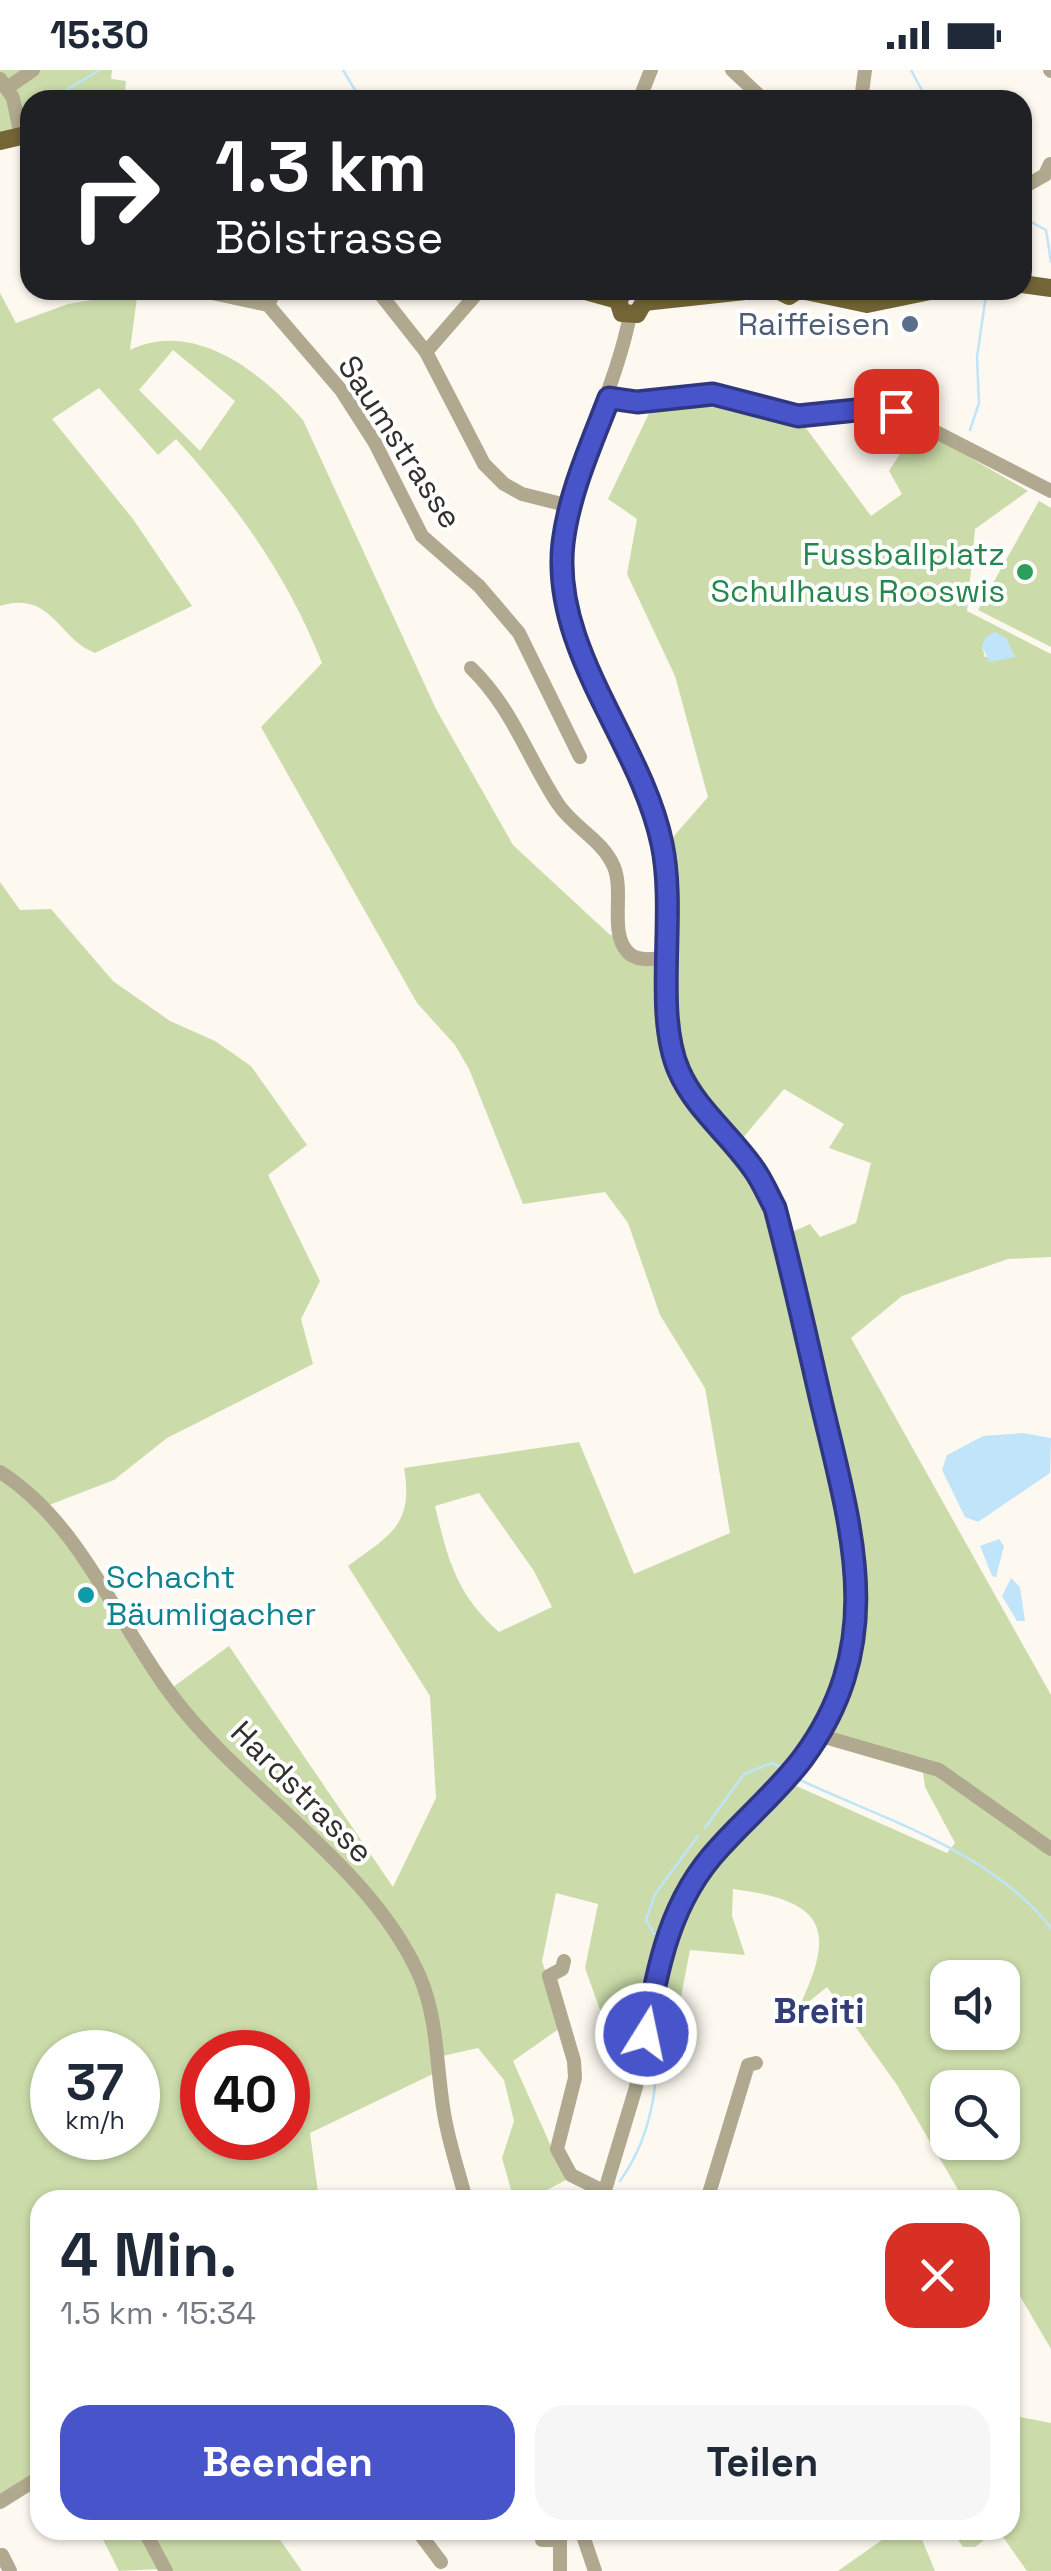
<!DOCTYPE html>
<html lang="de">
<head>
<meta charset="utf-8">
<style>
	body { margin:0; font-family:"Space Grotesk",sans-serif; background:#f6f6f7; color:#1f2937; height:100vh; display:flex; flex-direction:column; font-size:38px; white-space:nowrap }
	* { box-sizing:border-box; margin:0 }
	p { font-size:32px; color:#747a83 }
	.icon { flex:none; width:55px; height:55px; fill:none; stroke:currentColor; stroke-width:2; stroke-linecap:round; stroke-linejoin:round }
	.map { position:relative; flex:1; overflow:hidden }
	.drawer { position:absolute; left:30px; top:2120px; width:990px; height:350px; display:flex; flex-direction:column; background:#fff; border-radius:30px; box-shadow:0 2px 8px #0004 }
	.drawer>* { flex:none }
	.guide { position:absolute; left:20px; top:20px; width:1012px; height:210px; border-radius:30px; box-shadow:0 2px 8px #0004; background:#202124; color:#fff; overflow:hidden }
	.tools { position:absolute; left:930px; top:1890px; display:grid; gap:20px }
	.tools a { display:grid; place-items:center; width:90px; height:90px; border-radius:20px; background:#fff; box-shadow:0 2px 8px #0004; font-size:50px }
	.speed { position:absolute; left:30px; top:1960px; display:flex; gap:20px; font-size:50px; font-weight:700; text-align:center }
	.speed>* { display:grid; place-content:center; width:130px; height:130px; border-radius:50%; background:#fff; box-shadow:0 2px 8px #0004; line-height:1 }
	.speed small { font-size:25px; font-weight:400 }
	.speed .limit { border:15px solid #d22; background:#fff; color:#111 }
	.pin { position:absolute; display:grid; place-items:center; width:85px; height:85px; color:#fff; margin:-42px; border-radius:20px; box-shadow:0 5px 15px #0006 }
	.me { position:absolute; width:110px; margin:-55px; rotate:10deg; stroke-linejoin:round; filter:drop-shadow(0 0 8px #0008) }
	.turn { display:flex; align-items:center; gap:35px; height:210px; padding:0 30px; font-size:45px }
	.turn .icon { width:130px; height:130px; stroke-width:2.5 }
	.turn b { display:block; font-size:70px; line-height:85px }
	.round { display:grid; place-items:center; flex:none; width:105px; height:105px; border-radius:30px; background:#f6f6f7 }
	.head { display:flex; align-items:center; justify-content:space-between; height:170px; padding:0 30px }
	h1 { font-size:60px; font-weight:800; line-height:75px }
	.action { display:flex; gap:20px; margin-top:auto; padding:20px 30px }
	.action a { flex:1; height:115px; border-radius:30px; background:#4854c9; color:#fff; font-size:40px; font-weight:800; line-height:115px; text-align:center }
	.action a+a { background:#f6f6f7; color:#1f2937 }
	.status { display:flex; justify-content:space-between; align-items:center; height:70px; padding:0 50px; background:#fff; direction:ltr }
	.status svg { height:28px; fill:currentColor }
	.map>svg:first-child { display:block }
	.green { fill:#cbdcaa; fill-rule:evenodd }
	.water { fill:#c0e4f9 }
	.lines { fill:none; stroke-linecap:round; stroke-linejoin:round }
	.stream { stroke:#c0e4f9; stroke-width:2.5 }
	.minor { stroke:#b0a88f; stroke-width:14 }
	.major { stroke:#736536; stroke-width:18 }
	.route-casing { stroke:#2f3783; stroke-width:25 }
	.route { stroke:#4854c9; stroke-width:18 }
	.service-dot { fill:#5c6f8a; stroke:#fff; stroke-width:4 }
	.leisure-dot { fill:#2e9e5b; stroke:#fff; stroke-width:4 }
	.culture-dot { fill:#0f9aa8; stroke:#fff; stroke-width:4 }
	.labels { text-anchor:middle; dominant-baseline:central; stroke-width:8; stroke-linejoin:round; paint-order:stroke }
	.service-label { font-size:32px; fill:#4e5e75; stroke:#fff; text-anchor:end }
	.street-label { font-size:32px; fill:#32302d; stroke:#fff }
	.leisure-label { font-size:32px; fill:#27864d; stroke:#fff; text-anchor:end }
	.culture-label { font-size:32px; fill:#0d838f; stroke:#fff; text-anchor:start }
	.neighbourhood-label { font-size:35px; font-weight:bold; fill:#333d78; stroke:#fff }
</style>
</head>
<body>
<div class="status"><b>15:30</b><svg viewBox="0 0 49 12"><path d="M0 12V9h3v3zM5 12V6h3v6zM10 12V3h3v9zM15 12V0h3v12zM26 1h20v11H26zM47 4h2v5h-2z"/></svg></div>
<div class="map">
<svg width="1051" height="2501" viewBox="0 0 1051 2501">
	<rect width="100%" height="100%" fill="#fdf9f0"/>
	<!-- green -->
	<g class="green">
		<polygon points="0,0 112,0 111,9 126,11 124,30 30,30 30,56 0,71"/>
		<path d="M122,220H138L130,280C194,249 263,303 303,350L436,639L513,775L609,864L620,869L627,882L669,887L660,782L708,727L675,606L627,504L637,449L608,429L651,339L710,328L803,354L871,446L902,424L889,401L917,357L1028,421L975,459L967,541L1051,584V1187L1008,1189L902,1226L851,1268L1051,1625V2279L1010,2209V2130H964L897,2015L827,1917L797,1941C837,1860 827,1831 733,1819L732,1846L745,1885L690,1880L674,1963L659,1984L619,1993L585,1898L598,1834L556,1823L542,1891L563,1956L513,1991L566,2110L528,2130H514L502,2088L514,2051L504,2010L478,1978L438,1987L435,2003L310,2063L319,2130H40V2358L33,2363L40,2382V2407L0,2432V812L20,840L51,839L113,911L170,951L215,971L251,996L307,1075L268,1105L320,1211L301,1249L313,1294L167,1368L114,1410L44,1437L169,1620L229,1576L393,1817L436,1728L430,1626L348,1496C390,1465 414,1455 404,1398L579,1372L634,1504L730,1463L705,1318L660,1245L628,1153L605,1122L523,1134L469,999L455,975L417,933L261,657L322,593C288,507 239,438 176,369L158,385L99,318L52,349L133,449L192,536L95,583C58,569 52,520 0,536V223L16,253L68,234L121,225ZM173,280L235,331L200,381L139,320ZM986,567L1006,568L1014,587H985L982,577ZM784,1019L844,1054L829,1078L871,1093L856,1153L820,1167L810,1154L783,1166L736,1076ZM479,1423L534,1501L552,1537L499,1562C456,1524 448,1490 435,1436ZM818,1665L922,1695L925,1717L955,1773L947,1783L785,1711ZM948,1908H1002V1962H948ZM52,1982H138V2068H52ZM202,1982H288V2068H202ZM948,2018H1002V2072H948Z"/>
		<polygon points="1039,431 1051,438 1051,577 978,540"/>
		<polygon points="1010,2345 1051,2353 1051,2501 1027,2501 998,2460 1010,2460"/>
		<polygon points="98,2460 139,2460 160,2499 119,2501"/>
		<polygon points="149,2460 273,2460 302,2501 171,2501"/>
		<polygon points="896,2460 918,2460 935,2501 838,2501"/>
		<polygon points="951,2460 997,2460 975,2477 963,2477"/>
	</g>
	<!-- water -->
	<g class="water">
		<polygon points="995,562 1006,568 1015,587 990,592 982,577 986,567"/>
		<polygon points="1023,1363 1051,1368 1050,1403 978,1452 965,1447 942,1400 947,1385 983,1366"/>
		<polygon points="999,1469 1004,1476 996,1507 992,1506 980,1476"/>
		<polygon points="1011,1508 1020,1517 1025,1551 1017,1551 1002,1526"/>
	</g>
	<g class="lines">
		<!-- stream -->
		<g class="stream">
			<polyline points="343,0 361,30"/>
			<polyline points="911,0 927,30"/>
			<polyline points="49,30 100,0"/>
			<polyline points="1022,147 1046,160 1051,192"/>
			<polyline points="970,360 979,333 977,287 986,225"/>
			<path d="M798,1709C883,1749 991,1781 1051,1858"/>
			<polyline points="705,1758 744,1704 772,1693 781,1697"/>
			<polyline points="654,1864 646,1850 655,1824 698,1766"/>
			<path d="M620,2111C657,2059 659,2002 657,1938"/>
		</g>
		<!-- minor -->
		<g class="minor">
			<polyline points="732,0 764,30"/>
			<polyline points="1050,0 1051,1"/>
			<polyline points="0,9 13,28 21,66"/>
			<polyline points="7,18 33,0"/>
			<polyline points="639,30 651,0"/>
			<polyline points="861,30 865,0"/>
			<polyline points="1022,118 1045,105 1050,94"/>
			<polyline points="198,220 268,235 341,320 375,373 422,466 479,516 519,563 580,687"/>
			<polyline points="377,220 426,282 484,394 504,414 522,424 570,436"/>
			<polyline points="268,235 275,220"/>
			<polyline points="426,282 480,220"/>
			<polyline points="609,328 637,332 713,323 798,346 866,339 895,341 1051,421"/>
			<path d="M471,598C513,639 527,687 558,734C574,758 602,769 614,797C624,822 610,860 626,880C635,893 655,889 669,887"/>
			<path d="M0,1402C80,1453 115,1549 170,1623C243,1722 370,1793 420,1907C439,1952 436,2002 445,2049C450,2076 459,2103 466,2130"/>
			<polyline points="818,1665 939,1700 1051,1779"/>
			<polyline points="564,1891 562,1899 549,1906 574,1991 575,2008 557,2079 571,2105 605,2122"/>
			<path d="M602,2130L636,2017L658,1895L683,1828L717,1779L802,1688L838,1630L850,1593L858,1509L851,1464L775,1138C768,1125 762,1110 754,1098C731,1065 696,1039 680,1002C661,960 670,912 670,867C671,838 668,806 663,777C643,674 554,586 563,478C569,401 615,323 630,245"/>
			<polyline points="707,2130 748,1995 756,1993"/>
			<polyline points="0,2432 40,2407"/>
			<polyline points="144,2460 166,2501"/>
			<polyline points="417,2460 441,2492"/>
			<polyline points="581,2460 595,2501"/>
			<polyline points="542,2470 559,2470"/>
			<polyline points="2,2485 10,2501"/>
			<polyline points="560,2501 560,2460"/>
		</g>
		<!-- major -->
		<g class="major">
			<polyline points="0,71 30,64"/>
			<polyline points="1022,214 1051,218"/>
			<polyline points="582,220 618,230"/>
			<polyline points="626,220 618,230 622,243 637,244 644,232"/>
			<polyline points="777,220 789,226 798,220"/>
			<polyline points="801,220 867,234 935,220"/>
			<polyline points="644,232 754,220"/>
		</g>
	</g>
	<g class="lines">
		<!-- route casing -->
		<g class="route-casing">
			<path id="route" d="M646,1964C658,1895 670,1830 720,1777C747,1747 779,1720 803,1688C889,1571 851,1459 821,1331C806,1266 792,1202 775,1138C768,1125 762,1110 753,1098C730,1065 695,1038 679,1001C653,942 677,844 662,774C641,672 551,581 563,473C569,423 591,375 609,328L637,332L713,324L798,346L866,339L896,341"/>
		</g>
		<!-- route -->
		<use href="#route" class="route"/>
	</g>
	<!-- markers -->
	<circle class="service-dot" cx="910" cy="254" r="10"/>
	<circle class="leisure-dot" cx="1025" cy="502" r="10"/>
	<circle class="culture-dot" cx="86" cy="1525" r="10"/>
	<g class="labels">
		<!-- service labels -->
		<g class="service-label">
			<text x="890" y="254">Raiffeisen</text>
		</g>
		<!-- street labels -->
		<g class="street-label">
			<text transform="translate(400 372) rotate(57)">Saumstrasse</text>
			<text transform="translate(302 1722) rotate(45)">Hardstrasse</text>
		</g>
		<!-- leisure labels -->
		<g class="leisure-label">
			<text x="1005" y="484">Fussballplatz<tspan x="1005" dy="37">Schulhaus Rooswis</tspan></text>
		</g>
		<!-- culture labels -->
		<g class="culture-label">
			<text x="106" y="1507">Schacht<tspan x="106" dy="37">Bäumligacher</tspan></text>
		</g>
		<!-- neighbourhood labels -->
		<g class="neighbourhood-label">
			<text x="819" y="1941">Breiti</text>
		</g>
	</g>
</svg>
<div class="tools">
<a><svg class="icon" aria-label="sound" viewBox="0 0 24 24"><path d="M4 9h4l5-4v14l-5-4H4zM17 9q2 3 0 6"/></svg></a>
<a><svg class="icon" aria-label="search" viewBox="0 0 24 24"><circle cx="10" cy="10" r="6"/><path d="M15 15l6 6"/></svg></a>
</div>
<div class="speed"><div>37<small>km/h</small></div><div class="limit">40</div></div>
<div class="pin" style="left:896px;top:341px;background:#d93025"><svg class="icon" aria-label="arrive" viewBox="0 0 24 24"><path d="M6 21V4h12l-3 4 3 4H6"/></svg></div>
<svg class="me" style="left:646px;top:1964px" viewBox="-20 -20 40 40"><circle r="17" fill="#4854c9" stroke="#fff" stroke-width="3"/><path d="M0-11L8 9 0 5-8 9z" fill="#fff"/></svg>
<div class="guide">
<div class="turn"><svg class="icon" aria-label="right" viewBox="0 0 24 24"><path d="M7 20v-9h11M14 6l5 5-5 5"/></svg><div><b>1.3 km</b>Bölstrasse</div></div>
</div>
<section class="drawer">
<div class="head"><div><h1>4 Min.</h1><p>1.5 km · 15:34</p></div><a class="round" style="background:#d93025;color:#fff"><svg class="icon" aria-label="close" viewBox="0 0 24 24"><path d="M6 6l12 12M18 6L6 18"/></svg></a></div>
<div class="action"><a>Beenden</a><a>Teilen</a></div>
</section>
</div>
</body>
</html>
